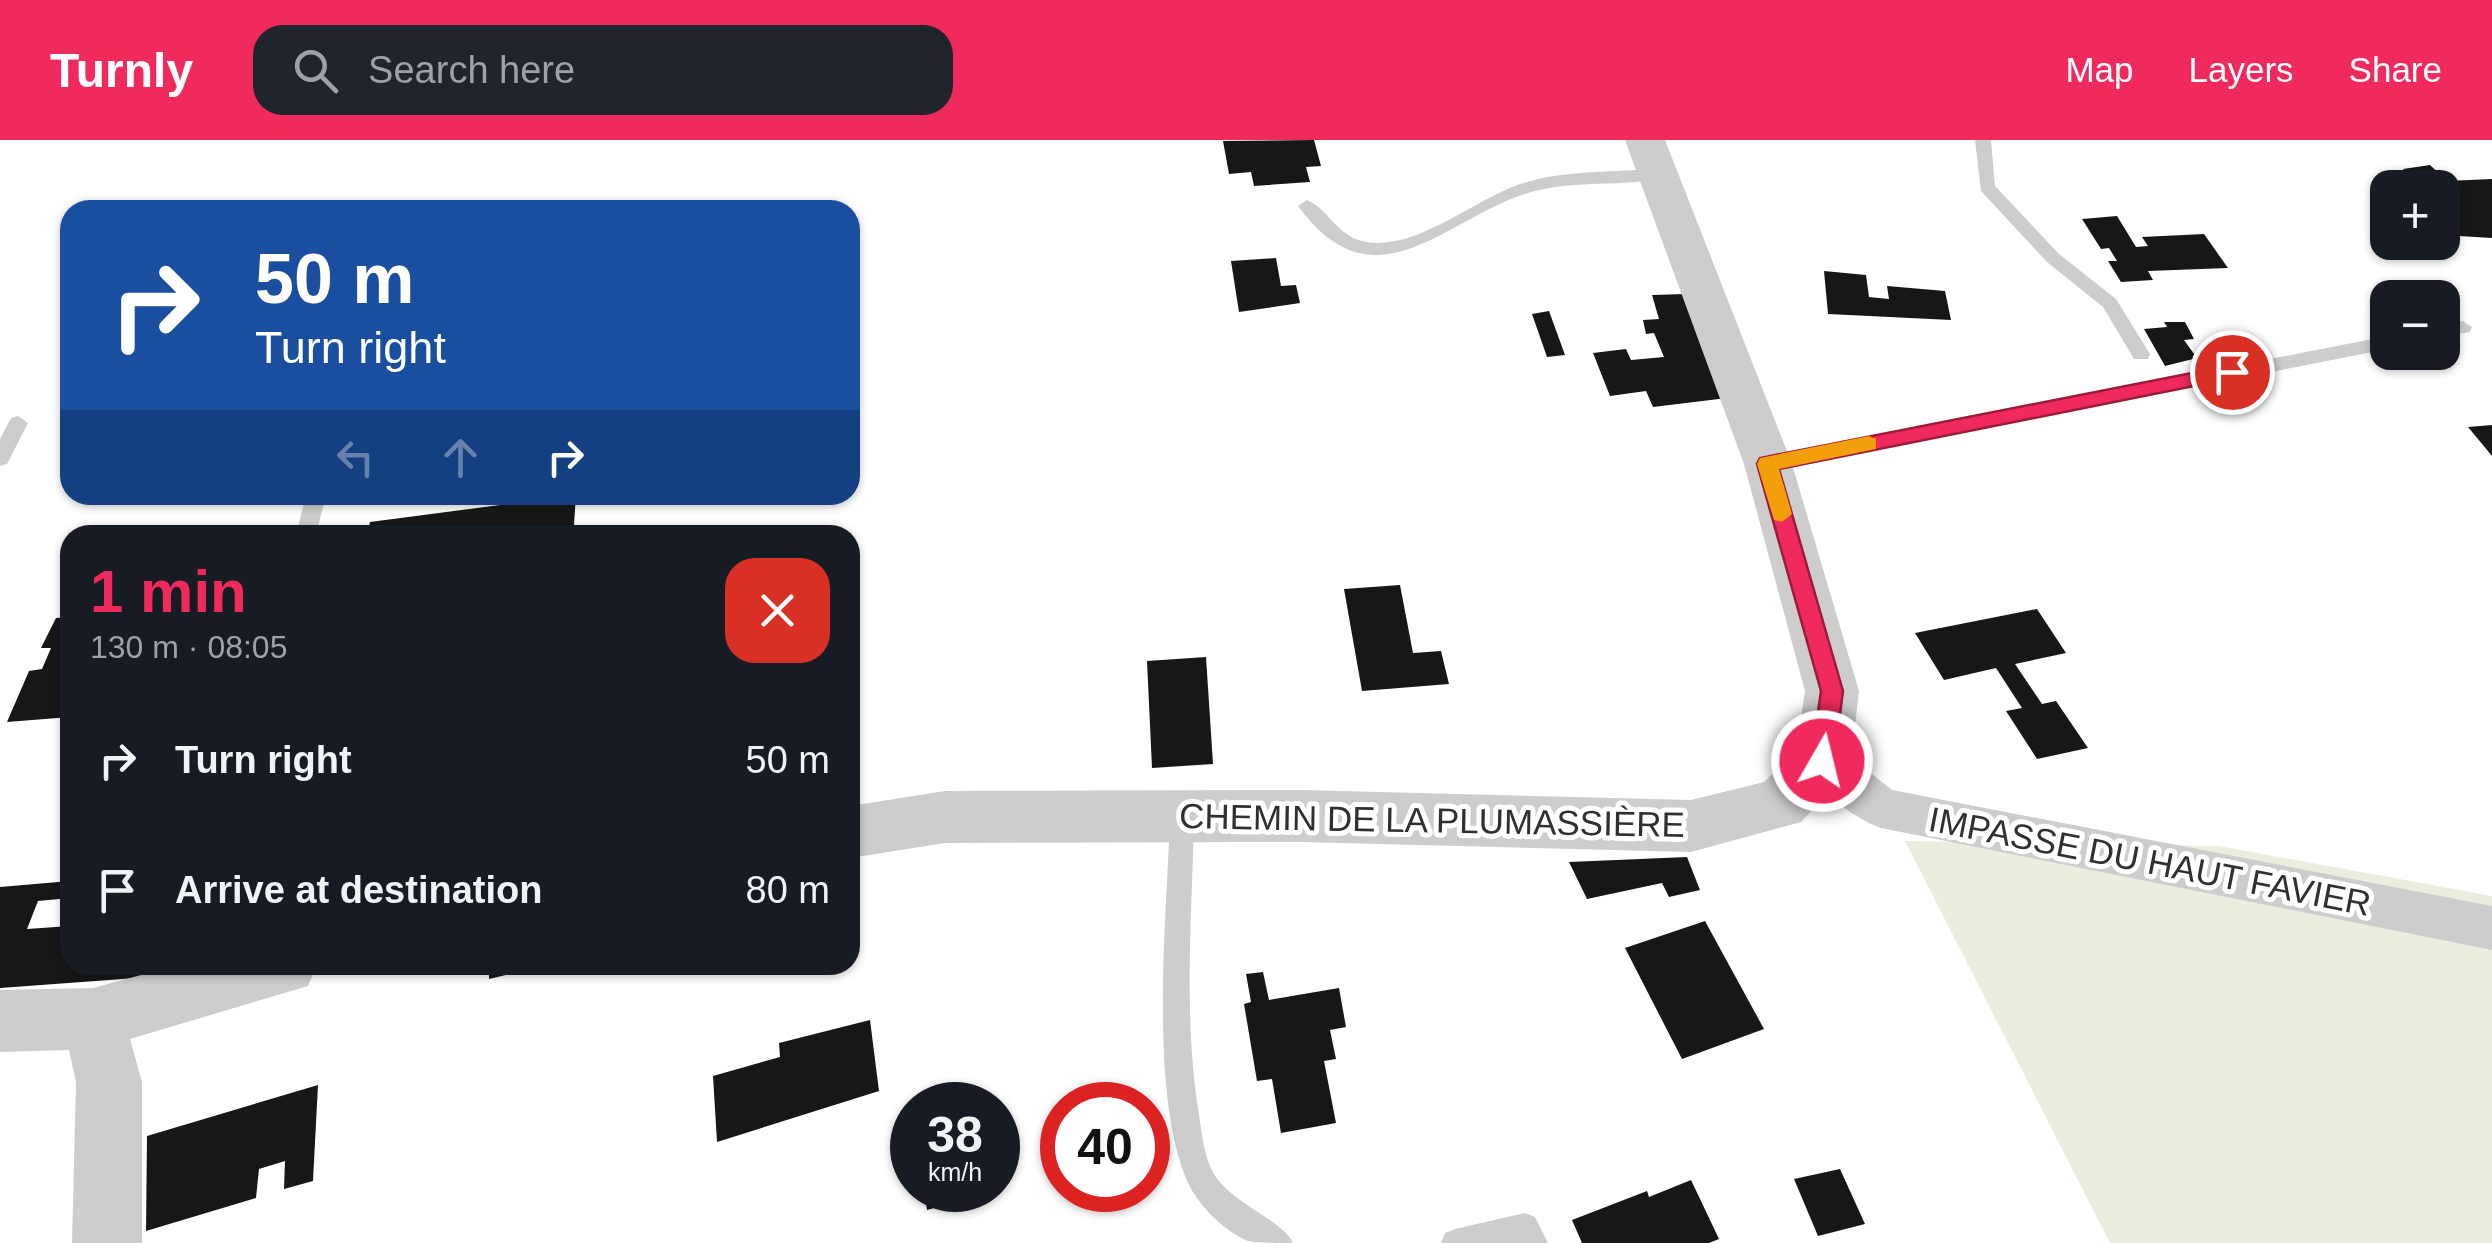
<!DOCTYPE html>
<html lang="en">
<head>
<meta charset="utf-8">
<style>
	body { margin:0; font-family:Helvetica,sans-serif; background:#20242c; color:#f1f3f6; height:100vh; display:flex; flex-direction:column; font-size:38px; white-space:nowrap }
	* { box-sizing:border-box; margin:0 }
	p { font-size:32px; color:#9ea1a6 }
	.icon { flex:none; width:55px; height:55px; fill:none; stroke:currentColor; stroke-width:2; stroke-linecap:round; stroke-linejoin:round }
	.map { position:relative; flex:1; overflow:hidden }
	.drawer { position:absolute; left:60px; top:385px; width:800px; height:450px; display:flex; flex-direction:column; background:#171b24; border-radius:30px; box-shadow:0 2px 8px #0004 }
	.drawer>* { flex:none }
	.banner { position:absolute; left:60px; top:60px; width:800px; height:305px; border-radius:30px; box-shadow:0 2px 8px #0004; background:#1a4fa0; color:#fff; overflow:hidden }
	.buttons { position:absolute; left:2370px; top:30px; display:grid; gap:20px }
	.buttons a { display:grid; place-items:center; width:90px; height:90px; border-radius:20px; background:#171b24; box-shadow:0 2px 8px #0004; font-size:50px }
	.speed { position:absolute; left:890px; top:942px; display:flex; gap:20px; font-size:50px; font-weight:700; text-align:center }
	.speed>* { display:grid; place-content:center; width:130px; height:130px; border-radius:50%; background:#171b24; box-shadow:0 2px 8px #0004; line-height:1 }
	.speed small { font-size:25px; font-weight:400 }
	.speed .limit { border:15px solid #d22; background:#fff; color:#111 }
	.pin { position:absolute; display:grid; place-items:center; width:85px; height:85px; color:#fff; margin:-42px; border:5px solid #fff; border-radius:50%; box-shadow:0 2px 10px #0007 }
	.me { position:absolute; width:110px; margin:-55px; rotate:8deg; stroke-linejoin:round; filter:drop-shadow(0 0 8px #0008) }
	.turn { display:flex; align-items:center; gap:35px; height:210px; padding:0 30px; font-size:45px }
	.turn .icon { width:130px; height:130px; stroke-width:2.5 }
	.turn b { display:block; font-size:70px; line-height:85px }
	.lanes { display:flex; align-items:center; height:95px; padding:0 30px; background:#0003; justify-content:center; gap:50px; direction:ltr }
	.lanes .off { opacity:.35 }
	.round { display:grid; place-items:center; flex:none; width:105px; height:105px; border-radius:30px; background:#20242c }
	.overview { display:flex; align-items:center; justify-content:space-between; height:170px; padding:0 30px }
	h1 { font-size:60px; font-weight:700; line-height:75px; color:#f02a5c }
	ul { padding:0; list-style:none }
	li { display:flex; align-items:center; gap:30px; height:130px; padding:0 30px }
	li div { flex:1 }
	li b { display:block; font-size:38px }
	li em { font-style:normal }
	header { display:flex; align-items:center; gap:60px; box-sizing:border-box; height:140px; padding:0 50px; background:#f02a5c; color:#fff }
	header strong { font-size:48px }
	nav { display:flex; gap:55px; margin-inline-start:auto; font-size:35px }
	.search { width:700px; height:90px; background:#20242c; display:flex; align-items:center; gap:25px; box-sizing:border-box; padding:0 35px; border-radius:30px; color:#9ea1a6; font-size:38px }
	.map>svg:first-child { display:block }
	.green { fill:#e9eede }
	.building { fill:#171717 }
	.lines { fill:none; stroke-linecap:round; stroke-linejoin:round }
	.service { fill:#cdcdcd; fill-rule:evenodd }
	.minor { fill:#cdcdcd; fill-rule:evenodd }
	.tertiary { fill:#cdcdcd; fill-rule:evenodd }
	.route { fill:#f02a5c; stroke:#9c1b3c; stroke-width:2.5 }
	.slow { fill:#f59e0b }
	.labels { text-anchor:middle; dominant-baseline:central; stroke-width:10; stroke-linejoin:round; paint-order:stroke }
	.street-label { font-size:35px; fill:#303030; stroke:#fff }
</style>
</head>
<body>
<header>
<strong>Turnly</strong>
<div class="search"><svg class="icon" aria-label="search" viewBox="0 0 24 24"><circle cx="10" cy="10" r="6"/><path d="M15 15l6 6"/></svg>Search here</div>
<nav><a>Map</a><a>Layers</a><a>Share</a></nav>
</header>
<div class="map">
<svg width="2492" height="1103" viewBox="0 0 2492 1103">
	<rect width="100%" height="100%" fill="#fff"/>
	<!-- green -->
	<polygon class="green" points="1905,701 2219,706 2492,756 2492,1103 2110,1103"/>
	<!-- building -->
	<g class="building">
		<polygon points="1314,0 1321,26 1306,27 1310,42 1254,46 1251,32 1229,34 1223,1"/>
		<polygon points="2430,25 2447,41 2492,39 2492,98 2442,95 2442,48 2408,48 2418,44 2403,29"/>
		<polygon points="2117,76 2136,107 2148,106 2142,97 2204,94 2228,128 2148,131 2153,140 2121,142 2108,121 2117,121 2109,108 2101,109 2082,79"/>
		<polygon points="1276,118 1281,146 1296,145 1300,163 1239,172 1231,121"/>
		<polygon points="1824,131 1866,135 1869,157 1889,159 1887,146 1945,151 1951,180 1828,174"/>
		<polygon points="1685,154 1727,258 1653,267 1646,251 1610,256 1593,213 1626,209 1631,220 1664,217 1654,193 1646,194 1643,180 1659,179 1652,155"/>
		<polygon points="1549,171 1565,215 1547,217 1532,174"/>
		<polygon points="2164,182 2185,182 2194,199 2184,200 2197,218 2165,226 2144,189 2167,187"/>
		<polygon points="2492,285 2492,316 2468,287"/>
		<polygon points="576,355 574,385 502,395 367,395 370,382"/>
		<polygon points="1400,445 1413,513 1441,511 1449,544 1362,551 1344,449"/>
		<polygon points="2037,469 2066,513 2015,524 2042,564 2056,561 2088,608 2037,619 2006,571 2022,568 1996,528 1944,540 1915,493"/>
		<polygon points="70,477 70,577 7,582 29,531 42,529 51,508 41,508 56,478"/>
		<polygon points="1206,517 1213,624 1152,628 1147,521"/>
		<polygon points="1687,717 1700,750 1669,757 1662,743 1587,759 1569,722"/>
		<polygon points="70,741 70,758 38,761 27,789 70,786 70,825 167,825 164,836 0,848 0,747"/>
		<polygon points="1705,781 1764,889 1682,919 1625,808"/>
		<polygon points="489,825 529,825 531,829 489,839"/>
		<polygon points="1263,832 1269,860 1339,848 1346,887 1330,890 1336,919 1324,921 1336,983 1281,993 1272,939 1257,941 1244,864 1251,862 1246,834"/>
		<polygon points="870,880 879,951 717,1002 713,936 780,917 779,903"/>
		<polygon points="318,945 313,1041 284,1049 285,1021 259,1029 256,1058 146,1091 147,996"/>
		<polygon points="1840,1029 1865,1084 1818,1096 1794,1039"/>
		<polygon points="1691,1040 1719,1099 1709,1103 1582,1103 1572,1080 1647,1051 1649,1057"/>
		<polygon points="924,1050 984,1050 985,1054 927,1070"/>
	</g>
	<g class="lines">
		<!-- service -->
		<g class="service">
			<polygon points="1975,0 1991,0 1995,46 2059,114 2116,159 2150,214 2148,219 2134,219 2103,167 2047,122 1981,51"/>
			<path d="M1658,29L1666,34L1664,38C1622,47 1577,40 1535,51C1449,73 1377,174 1298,66L1307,60C1328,69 1337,95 1362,101C1416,114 1476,56 1527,42C1569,30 1615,32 1658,29Z"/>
			<polygon points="2463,181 2472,187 2470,192 2442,197 2442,184"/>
			<polygon points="2388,196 2388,209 1768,331 1758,324 1768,317"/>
			<polygon points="18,276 28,283 7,324 0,326 0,299 11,278"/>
			<polygon points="306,355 326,355 316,395 296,395"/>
			<path d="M1182,666L1190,670L1194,677C1192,776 1183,877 1199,975C1202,994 1204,1018 1214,1034C1231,1063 1284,1081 1293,1103C1280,1103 1260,1103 1248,1101C1224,1091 1199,1066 1188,1043C1148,952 1167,777 1170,677L1174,670Z"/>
			<polygon points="1525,1073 1535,1077 1548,1103 1441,1103 1445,1093 1455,1089"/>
		</g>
		<!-- minor -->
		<path class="minor" d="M1823,602L1839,608L1892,650L2492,766V810L1881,688C1853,678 1814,648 1801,621L1807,608Z"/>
		<!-- tertiary -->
		<g class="tertiary">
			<polygon points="1625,0 1665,0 1792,324 1859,551 1851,621 1843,638 1801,682 1691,712 1301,702 945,703 850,718 850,666 945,651 1301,650 1691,660 1764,642 1796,610 1805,551 1744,324"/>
			<polygon points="178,825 317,825 308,846 130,899 142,942 142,1103 72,1103 76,942 69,910 0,912 0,850 93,848"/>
		</g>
	</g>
	<!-- route -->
	<polygon class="route" points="2232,225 2242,232 2239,237 1779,329 1843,551 1834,621 1831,628 1814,628 1811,621 1821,551 1757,324 1760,318"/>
	<!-- slow -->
	<polygon class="slow" points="1869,296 1876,299 1876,309 1779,329 1792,374 1782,382 1774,380 1757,324 1760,318"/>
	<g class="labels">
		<!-- street labels -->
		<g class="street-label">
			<text transform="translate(1432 680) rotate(1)">CHEMIN DE LA PLUMASSIÈRE</text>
			<text transform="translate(2150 721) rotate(11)">IMPASSE DU HAUT FAVIER</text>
		</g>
	</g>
</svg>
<div class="buttons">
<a>+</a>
<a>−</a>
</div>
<div class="speed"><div>38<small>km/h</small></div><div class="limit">40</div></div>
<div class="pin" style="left:2232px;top:232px;background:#d93025"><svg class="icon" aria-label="arrive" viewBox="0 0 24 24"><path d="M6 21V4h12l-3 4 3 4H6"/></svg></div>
<svg class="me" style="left:1822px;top:621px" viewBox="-20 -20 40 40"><circle r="17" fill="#f02a5c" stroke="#fff" stroke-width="3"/><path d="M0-11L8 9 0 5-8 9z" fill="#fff"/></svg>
<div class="banner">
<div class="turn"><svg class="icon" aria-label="right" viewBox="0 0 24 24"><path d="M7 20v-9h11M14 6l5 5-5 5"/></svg><div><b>50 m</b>Turn right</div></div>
<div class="lanes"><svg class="icon off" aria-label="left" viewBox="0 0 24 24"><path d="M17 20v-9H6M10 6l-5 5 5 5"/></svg><svg class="icon off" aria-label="ahead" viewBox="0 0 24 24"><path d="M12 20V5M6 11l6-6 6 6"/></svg><svg class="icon" aria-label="right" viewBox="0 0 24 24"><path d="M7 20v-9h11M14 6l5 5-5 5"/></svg></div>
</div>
<section class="drawer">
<div class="overview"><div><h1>1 min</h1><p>130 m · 08:05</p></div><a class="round" style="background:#d93025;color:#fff"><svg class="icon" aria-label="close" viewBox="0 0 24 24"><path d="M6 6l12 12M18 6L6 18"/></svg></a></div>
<ul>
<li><svg class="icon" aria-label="right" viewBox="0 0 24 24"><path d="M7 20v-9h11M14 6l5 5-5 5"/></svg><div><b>Turn right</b></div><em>50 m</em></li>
<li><svg class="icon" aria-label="arrive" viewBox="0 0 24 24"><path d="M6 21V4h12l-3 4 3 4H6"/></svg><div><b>Arrive at destination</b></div><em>80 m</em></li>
</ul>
</section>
</div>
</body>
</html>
